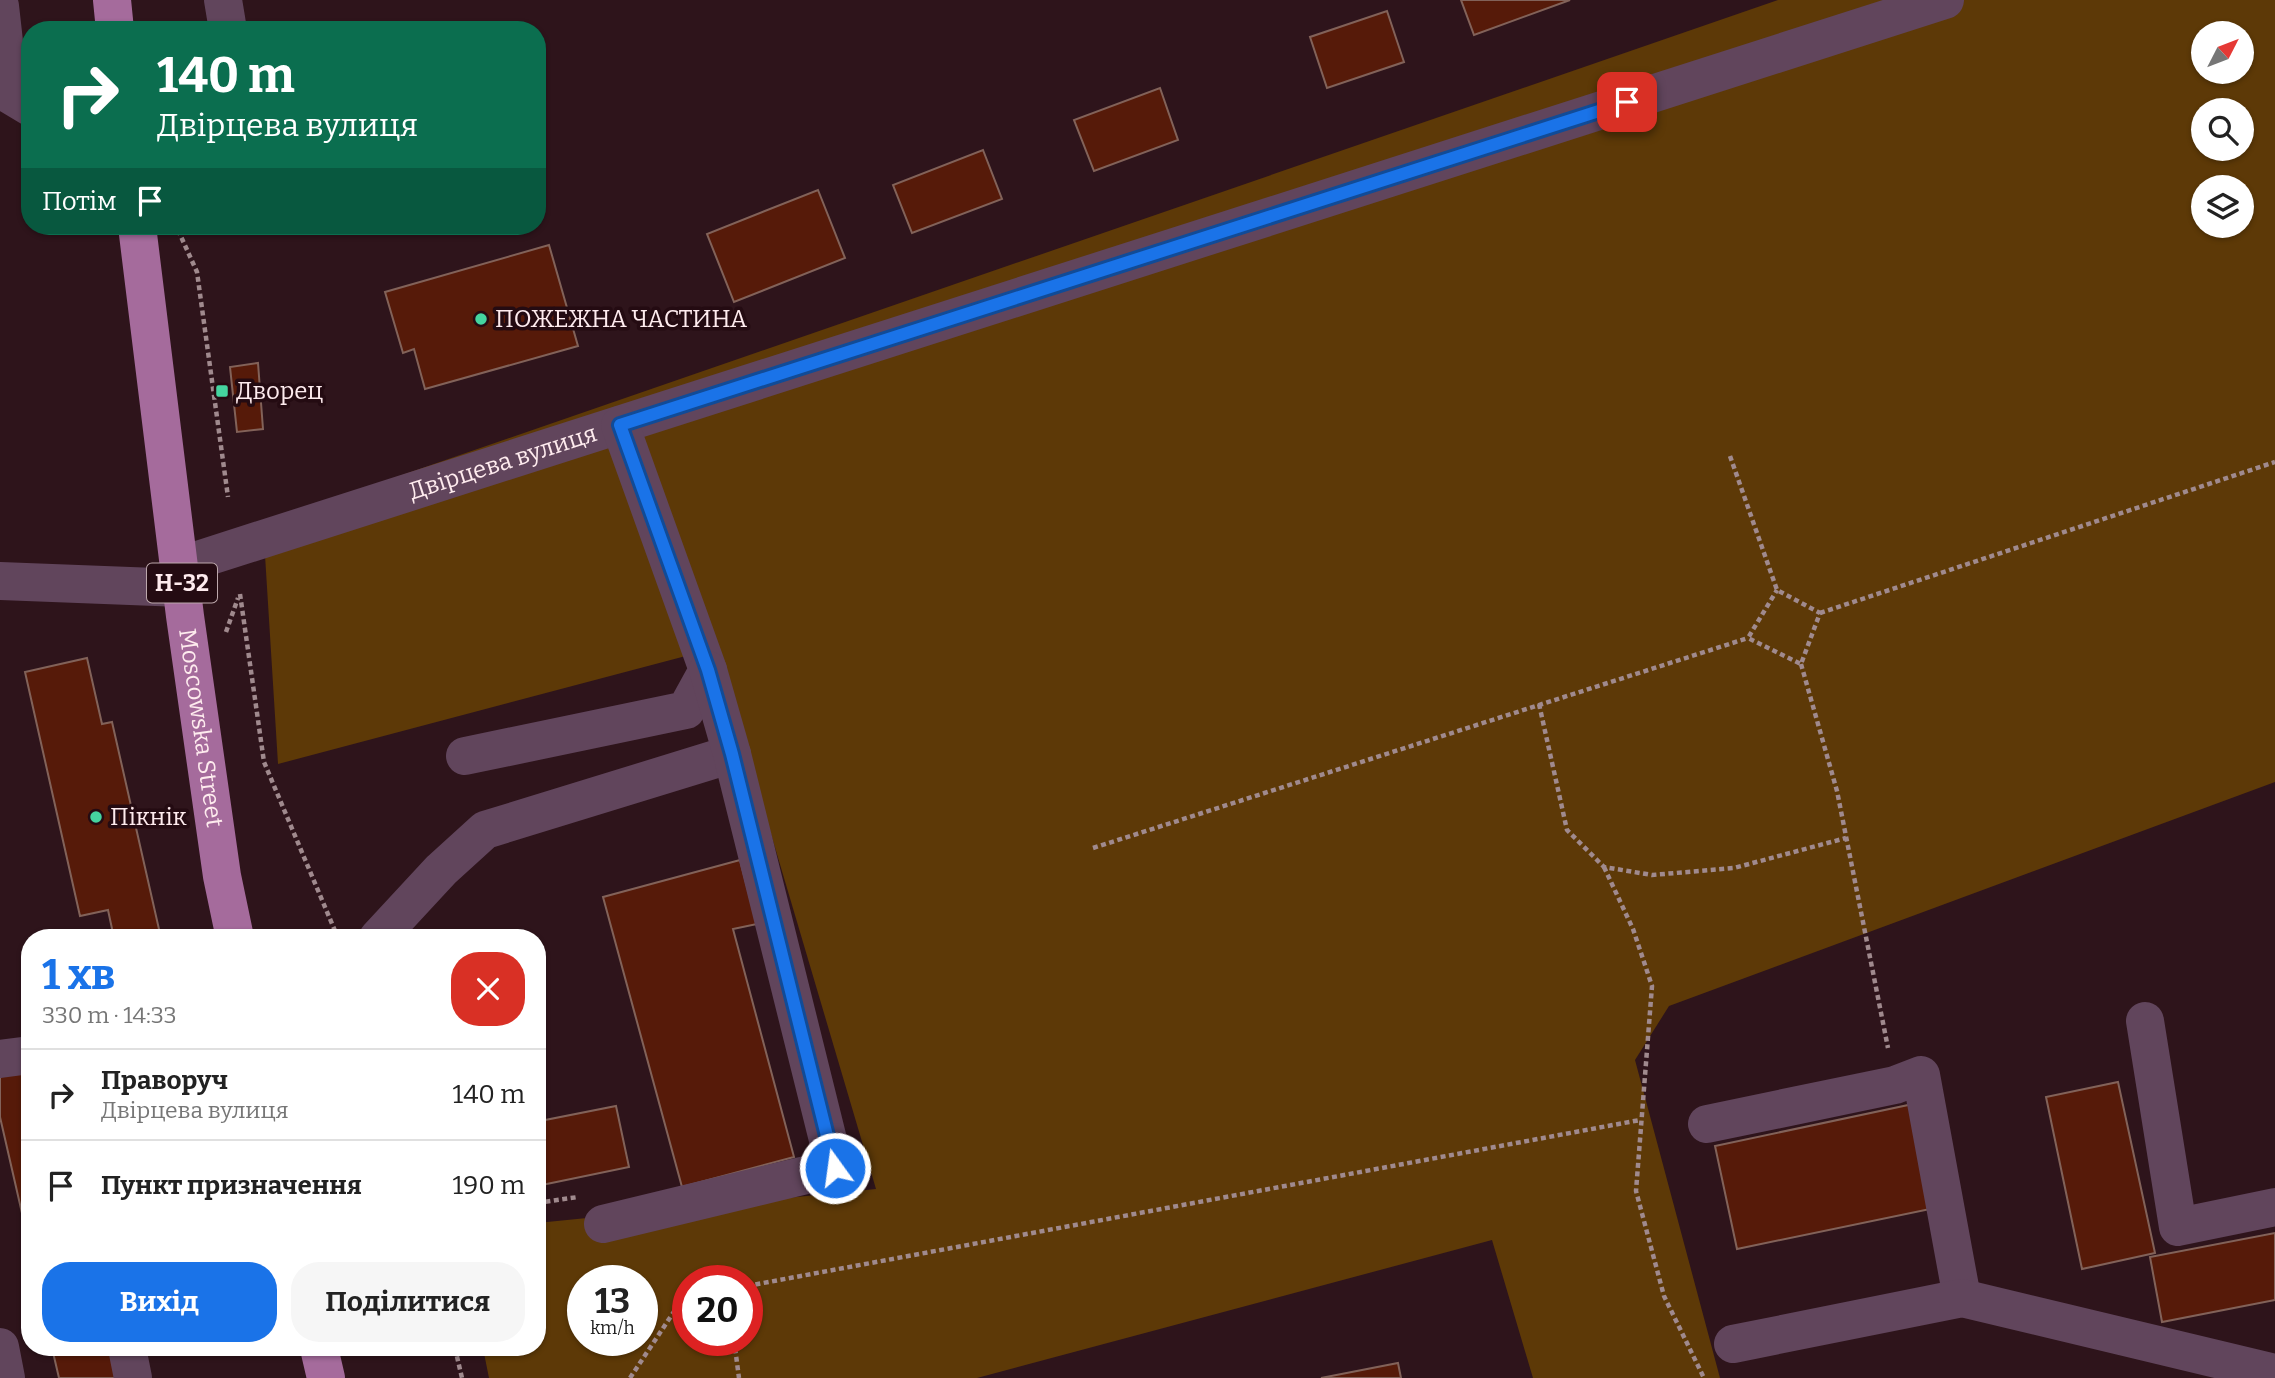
<!DOCTYPE html>
<html lang="uk">
<head>
<meta charset="utf-8">
<style>
	body { margin:0; font-family:Bitter,serif; background:#f6f6f6; color:#222; height:100vh; display:flex; flex-direction:column; font-size:26px; white-space:nowrap }
	* { box-sizing:border-box; margin:0 }
	p { font-size:23px; color:#767676 }
	.icon { flex:none; width:38px; height:38px; fill:none; stroke:currentColor; stroke-width:2; stroke-linecap:round; stroke-linejoin:round }
	.map { position:relative; flex:1; overflow:hidden }
	.details { position:absolute; left:21px; top:929px; width:525px; height:427px; display:flex; flex-direction:column; background:#fff; border-radius:28px; box-shadow:0 2px 5px #0004 }
	.details>* { flex:none }
	.hud { position:absolute; left:21px; top:21px; width:525px; height:214px; border-radius:28px; box-shadow:0 2px 5px #0004; background:#0b6e4f; color:#fff; overflow:hidden }
	.needle { width:46px; rotate:48deg }
	.fabs { position:absolute; left:2191px; top:21px; display:grid; gap:14px }
	.fabs a { display:grid; place-items:center; width:63px; height:63px; border-radius:50%; background:#fff; box-shadow:0 2px 5px #0004; font-size:35px }
	.speed { position:absolute; left:567px; top:1265px; display:flex; gap:14px; font-size:35px; font-weight:700; text-align:center }
	.speed>* { display:grid; place-content:center; width:91px; height:91px; border-radius:50%; background:#fff; box-shadow:0 2px 5px #0004; line-height:1 }
	.speed small { font-size:18px; font-weight:400 }
	.speed .limit { border:10px solid #d22; background:#fff; color:#111 }
	.pin { position:absolute; display:grid; place-items:center; width:60px; height:60px; color:#fff; margin:-30px; border-radius:14px; box-shadow:0 4px 10px #0006 }
	.me { position:absolute; width:77px; margin:-38px; rotate:346deg; stroke-linejoin:round; filter:drop-shadow(0 0 5px #0008) }
	.turn { display:flex; align-items:center; gap:24px; height:147px; padding:0 21px; font-size:32px }
	.turn .icon { width:91px; height:91px; stroke-width:2.5 }
	.turn b { display:block; font-size:49px; line-height:60px }
	.then { display:flex; align-items:center; height:66px; padding:0 21px; background:#0003; gap:14px; font-size:26px }
	.round { display:grid; place-items:center; flex:none; width:74px; height:74px; border-radius:28px; background:#f6f6f6 }
	.summary { display:flex; align-items:center; justify-content:space-between; height:119px; padding:0 21px }
	h1 { font-size:42px; font-weight:700; line-height:52px; color:#1a73e8 }
	.cta { display:flex; gap:14px; margin-top:auto; padding:14px 21px }
	.cta a { flex:1; height:80px; border-radius:28px; background:#1a73e8; color:#fff; font-size:28px; font-weight:700; line-height:80px; text-align:center }
	.cta a+a { background:#f6f6f6; color:#222 }
	ul { padding:0; list-style:none }
	li { display:flex; align-items:center; gap:21px; height:91px; padding:0 21px; border-top:2px solid #e0e0e0 }
	li div { flex:1 }
	li b { display:block; font-size:26px }
	li em { font-style:normal }
	.map>svg:first-child { display:block }
	.green { fill:#5d3907; fill-rule:evenodd }
	.building { fill:#561a09; stroke:#826259; stroke-width:2 }
	.lines { fill:none; stroke-linecap:round; stroke-linejoin:round }
	.path { stroke:#a08a8e; stroke-width:4.5; stroke-dasharray:5 3.5; stroke-linecap:butt }
	.minor { stroke:#61455c; stroke-width:38 }
	.major { stroke:#a56b9c; stroke-width:38 }
	.route-casing { stroke:#114b97; stroke-width:18 }
	.route { stroke:#1a73e8; stroke-width:12 }
	.poi-dot { fill:#45d49f; stroke:#240b12; stroke-width:2.5 }
	.labels { text-anchor:middle; dominant-baseline:central; stroke-width:7; stroke-linejoin:round; paint-order:stroke }
	.shield { fill:#240b12; stroke:#bda8ac; stroke-width:2 }
	.shield-label { font-size:23px; font-weight:bold; fill:#feebee }
	.poi-label { font-size:24px; fill:#feebee; stroke:#240b12; text-anchor:start }
	.street-label { font-size:24px; fill:#feebee; stroke:#240b12 }
</style>
</head>
<body>
<div class="map">
<svg width="2275" height="1378" viewBox="0 0 2275 1378">
	<rect width="100%" height="100%" fill="#2e141b"/>
	<!-- green -->
	<path class="green" d="M1778,0H2275V782L1669,1006L1635,1060L1720,1378H1533L1492,1240L977,1378H489L483,1348H537V1223L876,1189L716,648L278,764L263,523ZM2203,33H2242V72H2203ZM2203,110H2242V149H2203ZM2203,187H2242V226H2203ZM583,1281H642V1340H583ZM688,1281H747V1340H688Z"/>
	<!-- building -->
	<g class="building">
		<polygon points="1461,0 1570,0 1474,35"/>
		<polygon points="1387,11 1404,62 1327,88 1310,37"/>
		<polygon points="1160,88 1178,140 1094,171 1074,120"/>
		<polygon points="983,150 1002,199 912,233 893,185"/>
		<polygon points="818,190 845,258 734,302 707,234"/>
		<polygon points="549,245 578,346 425,389 414,349 403,353 385,292"/>
		<polygon points="258,363 263,429 237,432 230,367"/>
		<polygon points="87,658 102,724 112,722 161,938 114,938 108,910 80,916 25,672"/>
		<polygon points="740,860 757,924 733,929 794,1157 682,1187 603,897"/>
		<polygon points="30,1062 30,1248 0,1117 0,1069"/>
		<polygon points="2118,1082 2155,1253 2082,1269 2046,1097"/>
		<polygon points="537,1084 545,1120 616,1106 629,1167 537,1186"/>
		<polygon points="1913,1104 1935,1208 1737,1249 1715,1146"/>
		<polygon points="2275,1233 2275,1300 2162,1322 2150,1257"/>
		<polygon points="52,1348 117,1348 124,1378 59,1378"/>
		<polygon points="1398,1363 1401,1378 1321,1378"/>
	</g>
	<g class="lines">
		<!-- path -->
		<g class="path">
			<polyline points="178,230 197,272 228,497"/>
			<polyline points="1730,456 1777,590 1820,613 1801,664 1748,638 1777,590"/>
			<polyline points="240,594 264,762 338,938"/>
			<polyline points="1820,613 2275,462"/>
			<polyline points="226,632 238,598"/>
			<polyline points="1801,664 1837,791 1888,1048"/>
			<polyline points="1539,704 1567,830 1604,867 1652,875 1734,868 1846,838"/>
			<polyline points="1093,848 1748,638"/>
			<polyline points="1604,867 1633,929 1652,986 1636,1191 1664,1296 1704,1378"/>
			<polyline points="537,1203 578,1197"/>
			<polyline points="747,1286 1640,1120"/>
			<polyline points="734,1340 739,1378"/>
			<polyline points="455,1348 462,1378"/>
			<polyline points="630,1378 683,1298 688,1297"/>
		</g>
		<!-- minor -->
		<g class="minor">
			<polyline points="223,0 228,30"/>
			<polyline points="0,6 10,95 30,107"/>
			<path id="s1" d="M179,566L1945,0"/>
			<polyline points="0,581 182,588"/>
			<polyline points="465,756 686,710 708,670 620,425"/>
			<polyline points="378,938 441,870 485,830 732,754"/>
			<polyline points="2145,1021 2178,1227 2275,1207"/>
			<polyline points="0,1059 30,1055"/>
			<polyline points="1707,1124 1895,1085 1921,1075 1962,1298"/>
			<polyline points="603,1224 835,1168 732,754 708,670"/>
			<polyline points="1733,1344 1962,1298 2275,1373"/>
			<polyline points="0,1347 6,1378"/>
			<polyline points="127,1348 133,1378"/>
		</g>
		<!-- major -->
		<g class="major">
			<polyline points="112,0 115,30"/>
			<path id="s2" d="M137,226L185,616L222,876L235,938"/>
			<polyline points="319,1348 326,1378"/>
		</g>
	</g>
	<g class="lines">
		<!-- route casing -->
		<g class="route-casing">
			<polyline id="route" points="835,1168 732,754 708,670 620,425 1627,102"/>
		</g>
		<!-- route -->
		<use href="#route" class="route"/>
	</g>
	<!-- markers -->
	<g class="poi-dot">
		<circle cx="481" cy="319" r="7"/>
		<rect x="215" y="384" width="14" height="14" rx="3.5"/>
		<circle cx="96" cy="817" r="7"/>
	</g>
	<g class="labels">
		<!-- shield labels -->
		<rect class="shield" x="147" y="563.5" width="70" height="39" rx="5"/>
		<g class="shield-label">
			<text x="182" y="583">Н-32</text>
		</g>
		<!-- poi labels -->
		<g class="poi-label">
			<text x="495" y="319">ПОЖЕЖНА ЧАСТИНА</text>
			<text x="236" y="391">Дворец</text>
			<text x="110" y="817">Пікнік</text>
		</g>
		<!-- street labels -->
		<g class="street-label">
			<text stroke="none"><textPath href="#s1" startOffset="340">Двірцева вулиця</textPath></text>
			<text stroke="none"><textPath href="#s2" startOffset="506">Moscowska Street</textPath></text>
		</g>
	</g>
</svg>
<div class="fabs">
<a><svg class="needle" viewBox="-14 -14 28 28"><path d="M0-13l5 13h-10z" fill="#e53935"/><path d="M0 13l5-13h-10z" fill="#767676"/></svg></a>
<a><svg class="icon" aria-label="search" viewBox="0 0 24 24"><circle cx="10" cy="10" r="6"/><path d="M15 15l6 6"/></svg></a>
<a><svg class="icon" aria-label="layers" viewBox="0 0 24 24"><path d="M12 4l9 5-9 5-9-5zM3 14l9 5 9-5"/></svg></a>
</div>
<div class="speed"><div>13<small>km/h</small></div><div class="limit">20</div></div>
<div class="pin" style="left:1627px;top:102px;background:#d93025"><svg class="icon" aria-label="arrive" viewBox="0 0 24 24"><path d="M6 21V4h12l-3 4 3 4H6"/></svg></div>
<svg class="me" style="left:835px;top:1168px" viewBox="-20 -20 40 40"><circle r="17" fill="#1a73e8" stroke="#fff" stroke-width="3"/><path d="M0-11L8 9 0 5-8 9z" fill="#fff"/></svg>
<div class="hud">
<div class="turn"><svg class="icon" aria-label="right" viewBox="0 0 24 24"><path d="M7 20v-9h11M14 6l5 5-5 5"/></svg><div><b>140 m</b>Двірцева вулиця</div></div>
<div class="then">Потім<svg class="icon" aria-label="arrive" viewBox="0 0 24 24"><path d="M6 21V4h12l-3 4 3 4H6"/></svg></div>
</div>
<section class="details">
<div class="summary"><div><h1>1 хв</h1><p>330 m · 14:33</p></div><a class="round" style="background:#d93025;color:#fff"><svg class="icon" aria-label="close" viewBox="0 0 24 24"><path d="M6 6l12 12M18 6L6 18"/></svg></a></div>
<ul>
<li><svg class="icon" aria-label="right" viewBox="0 0 24 24"><path d="M7 20v-9h11M14 6l5 5-5 5"/></svg><div><b>Праворуч</b><p>Двірцева вулиця</p></div><em>140 m</em></li>
<li><svg class="icon" aria-label="arrive" viewBox="0 0 24 24"><path d="M6 21V4h12l-3 4 3 4H6"/></svg><div><b>Пункт призначення</b></div><em>190 m</em></li>
</ul>
<div class="cta"><a>Вихід</a><a>Поділитися</a></div>
</section>
</div>
</body>
</html>
